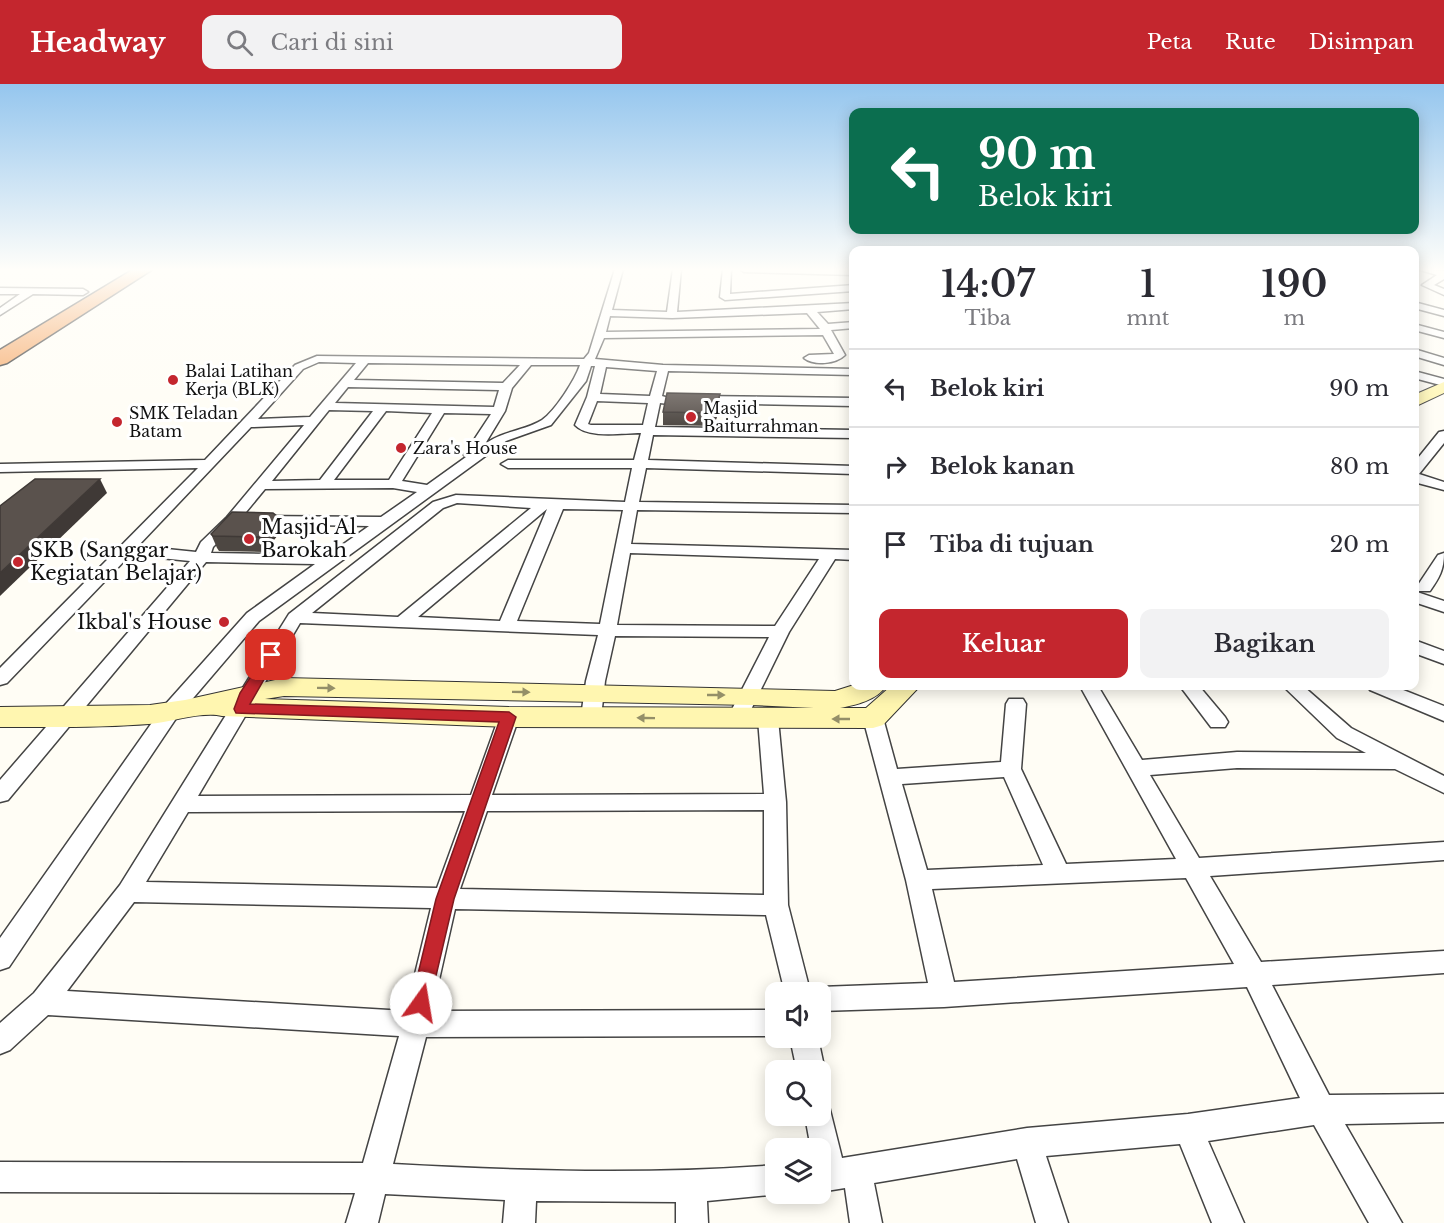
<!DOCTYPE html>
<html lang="id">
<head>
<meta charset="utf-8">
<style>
	body { margin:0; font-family:"Libre Baskerville",serif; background:#f2f2f3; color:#2b2b33; height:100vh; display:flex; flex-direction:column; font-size:22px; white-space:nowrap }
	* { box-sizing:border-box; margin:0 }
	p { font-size:20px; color:#7c7c81 }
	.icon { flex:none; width:33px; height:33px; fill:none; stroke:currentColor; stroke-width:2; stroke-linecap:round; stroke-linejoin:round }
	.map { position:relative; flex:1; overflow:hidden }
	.details { position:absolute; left:849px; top:162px; width:570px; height:444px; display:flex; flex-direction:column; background:#fff; border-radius:12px; box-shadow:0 3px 15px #0003 }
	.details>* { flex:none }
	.top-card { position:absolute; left:849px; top:24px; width:570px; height:126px; border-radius:12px; box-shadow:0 3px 15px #0003; background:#0b6e4f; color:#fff; overflow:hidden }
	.tools { position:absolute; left:765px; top:898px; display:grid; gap:12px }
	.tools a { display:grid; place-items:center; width:66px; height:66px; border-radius:12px; background:#fff; box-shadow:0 3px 15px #0003; font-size:30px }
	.pin { position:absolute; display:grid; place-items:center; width:51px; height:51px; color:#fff; margin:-26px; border-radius:12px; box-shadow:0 3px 9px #0006 }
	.me { position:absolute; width:66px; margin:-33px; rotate:13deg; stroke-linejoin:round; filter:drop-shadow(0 0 4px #0008) }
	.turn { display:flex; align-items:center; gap:21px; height:126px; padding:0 30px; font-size:27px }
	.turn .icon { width:78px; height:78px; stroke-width:2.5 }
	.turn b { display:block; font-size:42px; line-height:51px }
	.eta { display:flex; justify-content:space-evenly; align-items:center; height:102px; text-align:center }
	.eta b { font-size:36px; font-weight:600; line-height:42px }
	.button { display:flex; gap:12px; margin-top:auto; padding:12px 30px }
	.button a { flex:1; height:69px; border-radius:12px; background:#c4262e; color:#fff; font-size:24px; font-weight:600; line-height:69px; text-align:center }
	.button a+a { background:#f2f2f3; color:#2b2b33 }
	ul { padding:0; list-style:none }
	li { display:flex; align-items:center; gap:18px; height:78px; padding:0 30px; border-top:2px solid #e1e1e2 }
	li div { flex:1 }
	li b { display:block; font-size:22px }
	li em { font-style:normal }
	header { display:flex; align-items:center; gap:36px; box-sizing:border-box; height:84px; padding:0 30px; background:#c4262e; color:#fff }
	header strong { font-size:28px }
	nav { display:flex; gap:33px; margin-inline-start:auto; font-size:21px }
	.search { width:420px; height:54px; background:#f2f2f3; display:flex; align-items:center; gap:15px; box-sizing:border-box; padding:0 21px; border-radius:12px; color:#7c7c81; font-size:22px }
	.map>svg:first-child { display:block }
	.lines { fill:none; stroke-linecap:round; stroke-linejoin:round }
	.street-casing { stroke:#444; stroke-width:3 }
	.secondary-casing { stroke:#333; stroke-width:2 }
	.highway-casing { stroke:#222; stroke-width:3 }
	.street { fill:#fff; fill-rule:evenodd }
	.secondary { fill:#fff6b0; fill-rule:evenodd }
	.highway { fill:#f5a25d; fill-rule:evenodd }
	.wall { fill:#4d4742 }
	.shaded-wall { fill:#3f3936 }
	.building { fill:#5a524d; stroke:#3f3936; stroke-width:1.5 }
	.oneway { fill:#948f68 }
	.route { fill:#c4262e; stroke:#7f191e; stroke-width:1.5 }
	.poi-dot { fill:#c4262e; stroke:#fff; stroke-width:2 }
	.labels { text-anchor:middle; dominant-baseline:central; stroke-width:6; stroke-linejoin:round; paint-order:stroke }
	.far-poi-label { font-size:16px; fill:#111; stroke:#fff; text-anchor:start }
	.poi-label { font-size:20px; fill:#111; stroke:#fff; text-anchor:start }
</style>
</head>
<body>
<header>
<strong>Headway</strong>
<div class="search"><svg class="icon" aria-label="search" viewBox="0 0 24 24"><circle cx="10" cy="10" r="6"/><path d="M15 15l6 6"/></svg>Cari di sini</div>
<nav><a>Peta</a><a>Rute</a><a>Disimpan</a></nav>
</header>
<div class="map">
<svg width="1444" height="1139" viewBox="0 0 1444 1139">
	<rect width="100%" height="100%" fill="#fffdf5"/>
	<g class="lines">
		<!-- street casing -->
		<g class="street-casing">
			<g id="street">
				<path d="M615,185H623L612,226L667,228L673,185H681L677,228L854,219V225L817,228L828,240L854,238V244L831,246L845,271C836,280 814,282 804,274L809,271L834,270L823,251L604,254L595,275L663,281L854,285V291L668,287L662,312L675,316L669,320L660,319L655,343L854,346V354L653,351L648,376L854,382V390L646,384L639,418L854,421V429L637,426L631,460L854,466V476L835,475L789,548L744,640H730L727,635L769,553L615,552L605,597L601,633L598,638H584L581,633L586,597L598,551L300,539L198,712L471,711L499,633L502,628H516L519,633L492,711L764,710L758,635L761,630H775L778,635L786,718L788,821L810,907L820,903L928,899L906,796L863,634L866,629H880L883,634L897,685L1001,678L1006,620L1009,615H1023L1026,620L1021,685L1066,780L1176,775L1080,602H1098L1142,676L1237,668L1366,669L1337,654L1283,602H1303L1351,644L1444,692V709L1395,685L1237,684L1150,691L1199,774L1444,758V776L1210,792L1261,878L1444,867V889L1272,901L1329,1011L1444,1010V1038L1345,1040L1402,1139H1369L1314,1041L1208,1057L1244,1139H1212L1180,1060L1046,1072L1068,1139H1036L1017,1075L874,1099L882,1139H850L845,1104L820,1108V1065H811L805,1032H820V1018L829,1022L842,1074L1027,1044L1188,1030L1300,1014L1247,903L944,923L820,927V909H785L766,831L455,825L432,927L776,926V952L426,953L393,1080C521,1087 648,1091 776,1081V1110H779L707,1117L708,1139H676V1118L536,1117L535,1139H503L505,1116L385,1110L378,1139H346L355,1109L0,1108V1078L363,1079L399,952L48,931L10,966L0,970V939L34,909L120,801L289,530L433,418L456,411L625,418L632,384H508L501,380L508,376H634L641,349C622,349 588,355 575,341L587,313L595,282H591L586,297L551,341L506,357L259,537L177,633L9,883L0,886V854L163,623L247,529L315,480L206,478L8,716L0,718V696L190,477L130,471L7,599L0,601V584L198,384L0,388V380L205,376L295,281L317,272L584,275L589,269ZM807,229L820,245L606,248L610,232L672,234ZM319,278L356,279L310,333L258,335L303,285ZM368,279L520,281L503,299L354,296ZM531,281H580C575,296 555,327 542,336C524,347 502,347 485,360L505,327L512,304ZM606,283L657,287L650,312L600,310ZM348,303L499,306L494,323L335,319ZM597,317L648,319L643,341H591L588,340ZM329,326L373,327L320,396L272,397ZM386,327L432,329L389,396H334ZM444,329L491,330L464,371L466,373L427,401L402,397ZM304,341L227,433L201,458L196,468L138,462L251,343ZM393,404L417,408L381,433L254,432L247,436L254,440L369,442L328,471L211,469L213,463L237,439L265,405ZM457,419L531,424L398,533L312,529L443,424ZM547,425L500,537L418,533ZM563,425L623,426L600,540L517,537ZM630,469L819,475L775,542L617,541ZM1004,693L1043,781L927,786L902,700ZM764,726V811L460,805L487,727ZM465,727L437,804L146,798L188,728ZM1186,794L1234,880L954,898L932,805ZM134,818L431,824L406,927L67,907Z"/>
				<polygon points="723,185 731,185 730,210 854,201 854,207 725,216 720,213"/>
				<polygon points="740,185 854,185 854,191 744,188"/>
				<polygon points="1417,185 1444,187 1444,195 1434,201 1444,205 1444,211 1422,201 1437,191"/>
				<polygon points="0,204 83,205 88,208 83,211 33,210 0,231 0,224 20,210 0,210"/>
				<polygon points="1414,218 1444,226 1444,232 1414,224"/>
				<polygon points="1414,240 1444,248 1444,254 1414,246"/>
				<polygon points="1414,265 1444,274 1444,281 1414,272"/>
				<polygon points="1414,287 1444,295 1444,302 1414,294"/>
				<polygon points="696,312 854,314 854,322 692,319 690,316"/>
				<polygon points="1444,347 1444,359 1419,390 1444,398 1444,406 1414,398 1414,379 1439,348"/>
				<path d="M1444,469C1444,486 1439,494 1430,507H1418L1416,504L1438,471Z"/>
				<polygon points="1414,507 1444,517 1444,528 1414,518"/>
				<polygon points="1414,556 1444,567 1444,580 1414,569"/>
				<polygon points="1180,602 1199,602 1225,633 1228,638 1225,643 1211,643"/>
				<polygon points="1368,602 1393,602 1444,622 1444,637 1370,606"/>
				<polygon points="790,954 818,954 825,987 821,997 820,987 797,987"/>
			</g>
		</g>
		<!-- secondary casing -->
		<g class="secondary-casing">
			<g id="secondary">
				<polygon points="1444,298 1444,309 1414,323 1414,311"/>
				<path d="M284,594L835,607L854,601L886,602C877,616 856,621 840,624H866L891,602H920L883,641L873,644L509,643L222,632C203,627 171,638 149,640C100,644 50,643 0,643V623L150,621L185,616ZM284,612L751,621L814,624L509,623L265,615Z"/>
			</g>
		</g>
		<!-- highway casing -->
		<g class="highway-casing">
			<polygon id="highway" points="134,185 153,185 7,279 0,281 0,266"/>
		</g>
		<!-- street -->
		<use href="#street" class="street"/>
		<!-- secondary -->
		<use href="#secondary" class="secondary"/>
		<!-- highway -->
		<use href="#highway" class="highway"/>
	</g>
	<!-- wall -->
	<g class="wall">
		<polygon points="720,310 720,323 714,342 663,341 663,328"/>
		<polygon points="282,446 264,468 219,467 217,464 211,450"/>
	</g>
	<!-- shaded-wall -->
	<g class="shaded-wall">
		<polygon points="720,310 720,323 714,342 714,329"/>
		<polygon points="100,395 107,409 0,512 0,489"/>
		<polygon points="277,432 282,446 264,468 259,453"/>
	</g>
	<!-- building -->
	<g class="building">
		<polygon points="667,309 720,310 714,329 663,328"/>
		<polygon points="35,395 100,395 0,489 0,422"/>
		<polygon points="232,428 273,429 277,432 259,453 213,452 211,450"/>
	</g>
	<!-- one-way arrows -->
	<defs><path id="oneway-solid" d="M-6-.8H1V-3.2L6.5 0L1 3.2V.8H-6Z" transform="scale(1.5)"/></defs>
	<g class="oneway">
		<use href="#oneway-solid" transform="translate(326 604) rotate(1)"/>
		<use href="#oneway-solid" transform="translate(521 608) rotate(1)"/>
		<use href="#oneway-solid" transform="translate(716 611)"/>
		<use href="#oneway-solid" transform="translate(646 634) rotate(-179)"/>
		<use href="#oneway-solid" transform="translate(841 635) rotate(180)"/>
	</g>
	<!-- sky -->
	<linearGradient id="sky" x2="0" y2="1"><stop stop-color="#95c6ee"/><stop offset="0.54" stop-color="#fffefa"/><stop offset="1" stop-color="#fffefa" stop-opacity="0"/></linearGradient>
	<rect width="1444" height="344" fill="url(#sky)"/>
	<!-- route -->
	<polygon class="route" points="271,567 278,571 250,620 509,628 516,633 454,815 428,926 421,928 414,926 411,919 436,815 499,638 236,629 234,625 240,609 267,568"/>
	<!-- markers -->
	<g class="poi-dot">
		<circle cx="173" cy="296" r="6"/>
		<circle cx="691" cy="333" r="6"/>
		<circle cx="117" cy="338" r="6"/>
		<circle cx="401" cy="364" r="6"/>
		<circle cx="249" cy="455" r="6"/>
		<circle cx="18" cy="478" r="6"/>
		<circle cx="224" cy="538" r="6"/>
	</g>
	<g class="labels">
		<!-- far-poi labels -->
		<g class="far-poi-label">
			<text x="185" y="287">Balai Latihan<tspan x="185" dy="18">Kerja (BLK)</tspan></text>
			<text x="703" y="324">Masjid<tspan x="703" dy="18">Baiturrahman</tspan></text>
			<text x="129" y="329">SMK Teladan<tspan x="129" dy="18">Batam</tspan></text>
			<text x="413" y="364">Zara's House</text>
		</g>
		<!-- poi labels -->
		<g class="poi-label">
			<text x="261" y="443">Masjid Al<tspan x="261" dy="23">Barokah</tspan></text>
			<text x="30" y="466">SKB (Sanggar<tspan x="30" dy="23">Kegiatan Belajar)</tspan></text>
			<text x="212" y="538" text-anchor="end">Ikbal's House</text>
		</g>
	</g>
</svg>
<div class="tools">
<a><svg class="icon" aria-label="sound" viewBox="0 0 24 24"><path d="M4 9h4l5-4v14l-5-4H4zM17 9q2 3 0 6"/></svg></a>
<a><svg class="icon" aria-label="search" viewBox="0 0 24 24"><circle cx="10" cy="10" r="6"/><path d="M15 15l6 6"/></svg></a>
<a><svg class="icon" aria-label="layers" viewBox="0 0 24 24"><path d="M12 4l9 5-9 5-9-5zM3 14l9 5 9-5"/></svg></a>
</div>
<div class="pin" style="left:271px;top:571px;background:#d93025"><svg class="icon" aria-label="arrive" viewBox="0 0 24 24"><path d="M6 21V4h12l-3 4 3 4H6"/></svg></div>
<svg class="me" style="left:421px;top:919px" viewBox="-20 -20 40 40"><circle r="19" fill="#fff"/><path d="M0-13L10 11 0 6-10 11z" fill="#c4262e"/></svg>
<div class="top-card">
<div class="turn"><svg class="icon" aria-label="left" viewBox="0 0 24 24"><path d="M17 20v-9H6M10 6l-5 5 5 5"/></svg><div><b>90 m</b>Belok kiri</div></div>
</div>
<section class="details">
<div class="eta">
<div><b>14:07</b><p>Tiba</p></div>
<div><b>1</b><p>mnt</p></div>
<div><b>190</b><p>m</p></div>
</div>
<ul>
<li><svg class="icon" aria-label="left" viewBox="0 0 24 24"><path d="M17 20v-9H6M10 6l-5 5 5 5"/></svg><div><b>Belok kiri</b></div><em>90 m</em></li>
<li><svg class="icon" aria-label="right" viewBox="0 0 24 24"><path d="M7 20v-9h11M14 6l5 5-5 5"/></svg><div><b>Belok kanan</b></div><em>80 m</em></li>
<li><svg class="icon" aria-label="arrive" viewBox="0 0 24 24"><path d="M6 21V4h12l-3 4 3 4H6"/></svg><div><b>Tiba di tujuan</b></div><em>20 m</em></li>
</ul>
<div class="button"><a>Keluar</a><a>Bagikan</a></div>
</section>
</div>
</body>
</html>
